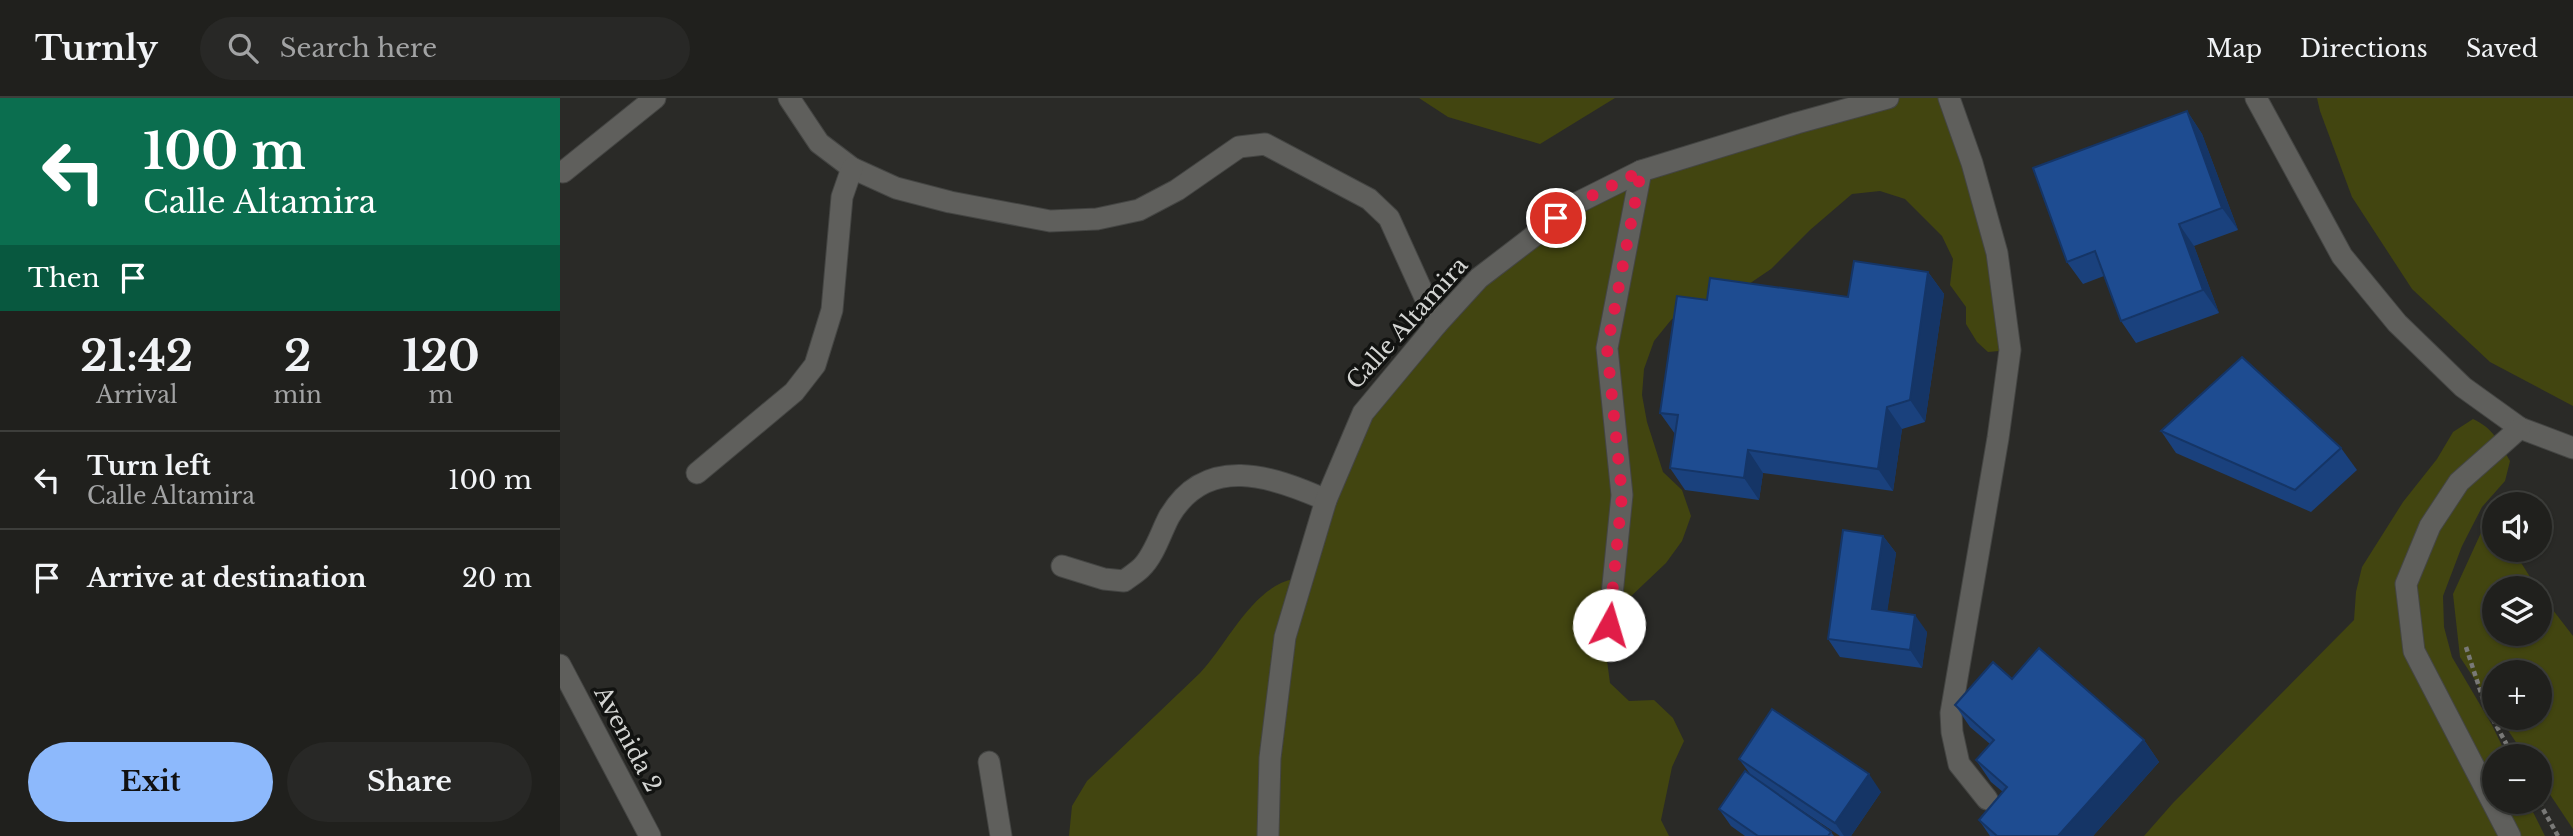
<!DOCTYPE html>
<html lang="en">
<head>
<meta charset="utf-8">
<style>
	body { margin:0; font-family:"Libre Baskerville",serif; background:#282826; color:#f1f3f6; height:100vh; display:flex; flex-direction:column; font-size:26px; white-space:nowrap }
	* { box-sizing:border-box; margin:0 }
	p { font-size:23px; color:#a2a3a4 }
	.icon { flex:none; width:38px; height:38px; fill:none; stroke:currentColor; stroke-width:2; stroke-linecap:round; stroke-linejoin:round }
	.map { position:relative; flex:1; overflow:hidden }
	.drawer { display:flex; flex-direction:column; background:#20201d; width:560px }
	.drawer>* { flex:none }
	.hud { background:#0b6e4f; color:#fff; overflow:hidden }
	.buttons { position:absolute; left:1922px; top:394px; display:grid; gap:14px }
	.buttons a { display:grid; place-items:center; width:70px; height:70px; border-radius:50%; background:#20201d; box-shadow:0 2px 5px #0004,0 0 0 2px #3d3e3b; font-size:35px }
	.pin { position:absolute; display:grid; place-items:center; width:60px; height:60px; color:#fff; margin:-30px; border:4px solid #fff; border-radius:50%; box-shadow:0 2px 7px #0007 }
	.me { position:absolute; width:77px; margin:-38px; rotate:6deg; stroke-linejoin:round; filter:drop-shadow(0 0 5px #0008) }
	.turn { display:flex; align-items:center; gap:24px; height:147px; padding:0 28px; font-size:32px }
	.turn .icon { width:91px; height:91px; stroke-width:2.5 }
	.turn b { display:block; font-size:49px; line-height:60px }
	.then { display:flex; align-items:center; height:66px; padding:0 28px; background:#0003; gap:14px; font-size:26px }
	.eta { display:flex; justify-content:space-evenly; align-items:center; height:119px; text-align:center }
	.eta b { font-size:42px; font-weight:700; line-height:49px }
	.action { display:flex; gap:14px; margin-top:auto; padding:14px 28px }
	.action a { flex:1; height:80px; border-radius:42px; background:#8db9fc; color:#111; font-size:28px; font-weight:700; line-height:80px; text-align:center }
	.action a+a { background:#282826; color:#f1f3f6 }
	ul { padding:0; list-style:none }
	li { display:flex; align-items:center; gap:21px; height:98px; padding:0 28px; border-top:2px solid #3d3e3b }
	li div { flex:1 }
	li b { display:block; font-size:26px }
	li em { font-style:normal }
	header { display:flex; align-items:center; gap:42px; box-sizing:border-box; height:98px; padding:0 35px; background:#20201d; border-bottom:2px solid #3d3e3b }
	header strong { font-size:33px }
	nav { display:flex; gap:38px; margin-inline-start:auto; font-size:24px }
	.search { width:490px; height:63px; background:#282826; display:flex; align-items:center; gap:18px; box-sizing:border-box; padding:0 24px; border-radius:38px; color:#a2a3a4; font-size:26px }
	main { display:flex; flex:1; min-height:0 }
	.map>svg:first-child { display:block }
	.green { fill:#424510 }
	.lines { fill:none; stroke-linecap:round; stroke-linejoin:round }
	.minor-casing { stroke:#444543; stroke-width:23 }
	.path { stroke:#797977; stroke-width:4.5; stroke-dasharray:5 3.5; stroke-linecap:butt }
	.minor { stroke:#5f5f5c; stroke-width:21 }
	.wall { fill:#1a417d }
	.shaded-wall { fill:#153566 }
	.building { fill:#1e4c91; stroke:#153566; stroke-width:2 }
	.route { stroke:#e11d48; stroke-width:12; stroke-dasharray:0 21.6 }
	.labels { text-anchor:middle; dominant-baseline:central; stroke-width:7; stroke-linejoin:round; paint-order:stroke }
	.street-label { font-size:23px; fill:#d4d5d3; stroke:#121311 }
</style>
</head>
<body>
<header>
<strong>Turnly</strong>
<div class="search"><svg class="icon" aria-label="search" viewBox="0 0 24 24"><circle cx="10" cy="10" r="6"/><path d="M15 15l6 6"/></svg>Search here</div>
<nav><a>Map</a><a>Directions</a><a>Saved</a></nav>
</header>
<main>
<section class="drawer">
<div class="hud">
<div class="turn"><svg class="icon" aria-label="left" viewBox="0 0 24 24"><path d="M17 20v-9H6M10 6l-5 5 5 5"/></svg><div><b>100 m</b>Calle Altamira</div></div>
<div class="then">Then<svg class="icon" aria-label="arrive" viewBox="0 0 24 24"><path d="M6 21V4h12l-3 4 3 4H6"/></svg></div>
</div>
<div class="eta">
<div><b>21:42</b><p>Arrival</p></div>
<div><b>2</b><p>min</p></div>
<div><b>120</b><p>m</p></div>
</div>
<ul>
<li><svg class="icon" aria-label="left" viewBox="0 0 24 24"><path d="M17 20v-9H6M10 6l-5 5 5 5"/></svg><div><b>Turn left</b><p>Calle Altamira</p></div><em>100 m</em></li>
<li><svg class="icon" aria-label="arrive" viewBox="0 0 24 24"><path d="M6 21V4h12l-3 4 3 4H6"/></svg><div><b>Arrive at destination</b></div><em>20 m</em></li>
</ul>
<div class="action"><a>Exit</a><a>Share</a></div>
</section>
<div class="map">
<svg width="2013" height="738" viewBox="0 0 2013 738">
	<rect width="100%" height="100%" fill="#2a2a27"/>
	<!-- green -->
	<g class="green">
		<polygon points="859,0 1055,0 980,46 888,19"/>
		<path d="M1328,0H1389L1450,252L1428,254L1417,244L1406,226V209L1390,187L1393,161L1382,138L1345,101L1320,93L1292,96L1250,132L1211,171L1186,188L1160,199L1133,205L1111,222L1094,243L1084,271L1082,297L1087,324L1103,374L1122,392L1131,418L1122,443L1106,465L1067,502L1054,527L1046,555L1050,585L1069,603L1094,602L1113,620L1124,643L1112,669L1101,722L1109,738H509L512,708L527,683L640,575C668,545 692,490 733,481L803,315L877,226L1017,105Z"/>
		<polygon points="1757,0 2013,0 2013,308 1930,264 1852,191 1792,99 1760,13"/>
		<path d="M1913,321C1933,330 1940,345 1950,363L1945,383L1922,409L1902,448L1883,498L1884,529L1892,559L1932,627L1947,658H1934V704H1968L1985,738H1584L1613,705L1794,522L1796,494L1802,469L1843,404L1877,361L1893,334Z"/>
		<polygon points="1930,415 1934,421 1934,452 1953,452 1977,490 1934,490 1934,536 1979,536 1979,494 2013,538 2013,731 1979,680 1979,658 1965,658 1940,620 1979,620 1979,574 1934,574 1934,611 1900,559 1893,496"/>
	</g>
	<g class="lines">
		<!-- minor casing -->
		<g class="minor-casing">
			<g id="minor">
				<polyline points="229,0 259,45 292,70 336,90 390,104 490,123 537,121 579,112 617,92 679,49 705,46 809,101 829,120 877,226"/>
				<polyline points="1389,0 1412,65 1437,155 1450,252 1438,340 1391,615 1392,634 1399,666 1427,701"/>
				<polyline points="1696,0 1782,158 1837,225 1903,289 1960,330 2013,350"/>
				<polyline points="3,74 95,0"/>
				<polyline points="137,375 234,294 255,267 272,212 282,99 292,70"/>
				<path d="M502,468L544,481L564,483C569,479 576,475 581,470C594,458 601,434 609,419C646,355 712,378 766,402"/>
				<polyline points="1056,546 1049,527 1062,397 1047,250 1081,73"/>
				<polyline points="0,567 90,738"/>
				<polyline points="429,664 441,738"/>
				<polyline points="708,738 710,660 725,539 766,402 803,315 877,226 919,180 1017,105 1081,73 1237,25 1328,0"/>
				<polyline points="1950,738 1854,553 1846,486 1870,428 1899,384 1960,330"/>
			</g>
		</g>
		<!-- path -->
		<g class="path">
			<polyline points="1906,549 1925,607 1953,658"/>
			<polyline points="1979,704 1998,738"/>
		</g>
		<!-- minor -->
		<use href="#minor" class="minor"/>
	</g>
	<!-- wall -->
	<g class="wall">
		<polygon points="1627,13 1642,36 1678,132 1634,148 1659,215 1576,245 1561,223 1544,178 1523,186 1507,164"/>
		<polygon points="1368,174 1384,196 1365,324 1342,331 1333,393 1203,375 1199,402 1125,392 1110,370 1115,336 1100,315 1147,202 1288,199"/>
		<polygon points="1601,333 1781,350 1797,372 1751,414 1616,355"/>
		<polygon points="1323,438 1336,455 1327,513 1367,534 1362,570 1280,559 1268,541"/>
		<polygon points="1452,581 1584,642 1599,664 1533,738 1430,738 1419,722 1443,694 1431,684 1416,662 1430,646 1410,629 1395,607"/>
		<polygon points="1179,661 1321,694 1291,738 1280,738 1207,689 1271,734 1274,738 1185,738 1171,728 1159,711 1191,677"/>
	</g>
	<!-- shaded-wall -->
	<g class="shaded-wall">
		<polygon points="1627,13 1642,36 1678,132 1662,110"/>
		<polygon points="1619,126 1634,148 1659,215 1643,192"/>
		<polygon points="1368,174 1384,196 1365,324 1350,302"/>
		<polygon points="1327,309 1342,331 1333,393 1318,371"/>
		<polygon points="1188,352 1203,375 1199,402 1184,380"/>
		<polygon points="1323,438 1336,455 1325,529 1312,511"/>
		<polygon points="1355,517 1367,534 1362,570 1350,552"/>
		<polygon points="1584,642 1599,664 1533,738 1498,738"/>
		<polygon points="1309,676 1321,694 1291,738 1284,738 1275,725"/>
	</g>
	<!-- building -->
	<g class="building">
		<polygon points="1627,13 1662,110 1619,126 1643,192 1561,223 1535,153 1507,164 1473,70"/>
		<polygon points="1294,163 1368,174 1350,302 1327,309 1318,371 1188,352 1184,380 1110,370 1118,317 1100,315 1117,198 1147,202 1150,180 1288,199"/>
		<polygon points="1682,259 1781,350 1735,392 1601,333"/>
		<polygon points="1283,432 1323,438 1312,511 1355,517 1350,552 1268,541"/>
		<polygon points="1479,550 1584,642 1498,738 1437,738 1419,722 1447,689 1416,662 1434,642 1395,607 1433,564 1452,581"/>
		<polygon points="1212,611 1309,676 1275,725 1179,661"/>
		<polygon points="1185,673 1271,734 1268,738 1198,738 1159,711"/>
	</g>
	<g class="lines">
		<!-- route -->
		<polyline class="route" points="996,120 1017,105 1081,73 1047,250 1062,397 1049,527"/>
	</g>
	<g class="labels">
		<!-- street labels -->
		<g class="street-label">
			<text transform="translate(847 225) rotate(-48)">Calle Altamira</text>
			<text transform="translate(68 641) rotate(62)">Avenida 2</text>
		</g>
	</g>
</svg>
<div class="buttons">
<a><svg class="icon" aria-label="sound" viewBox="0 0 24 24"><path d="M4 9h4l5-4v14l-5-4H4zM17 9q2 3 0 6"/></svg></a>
<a><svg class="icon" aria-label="layers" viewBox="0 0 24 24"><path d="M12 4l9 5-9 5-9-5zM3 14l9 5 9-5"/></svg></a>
<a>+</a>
<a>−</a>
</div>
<div class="pin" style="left:996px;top:120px;background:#d93025"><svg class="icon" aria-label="arrive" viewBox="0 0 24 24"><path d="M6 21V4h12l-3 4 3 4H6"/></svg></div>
<svg class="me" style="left:1049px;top:527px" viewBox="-20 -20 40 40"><circle r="19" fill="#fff"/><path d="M0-13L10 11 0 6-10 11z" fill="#e11d48"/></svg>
</div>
</main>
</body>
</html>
